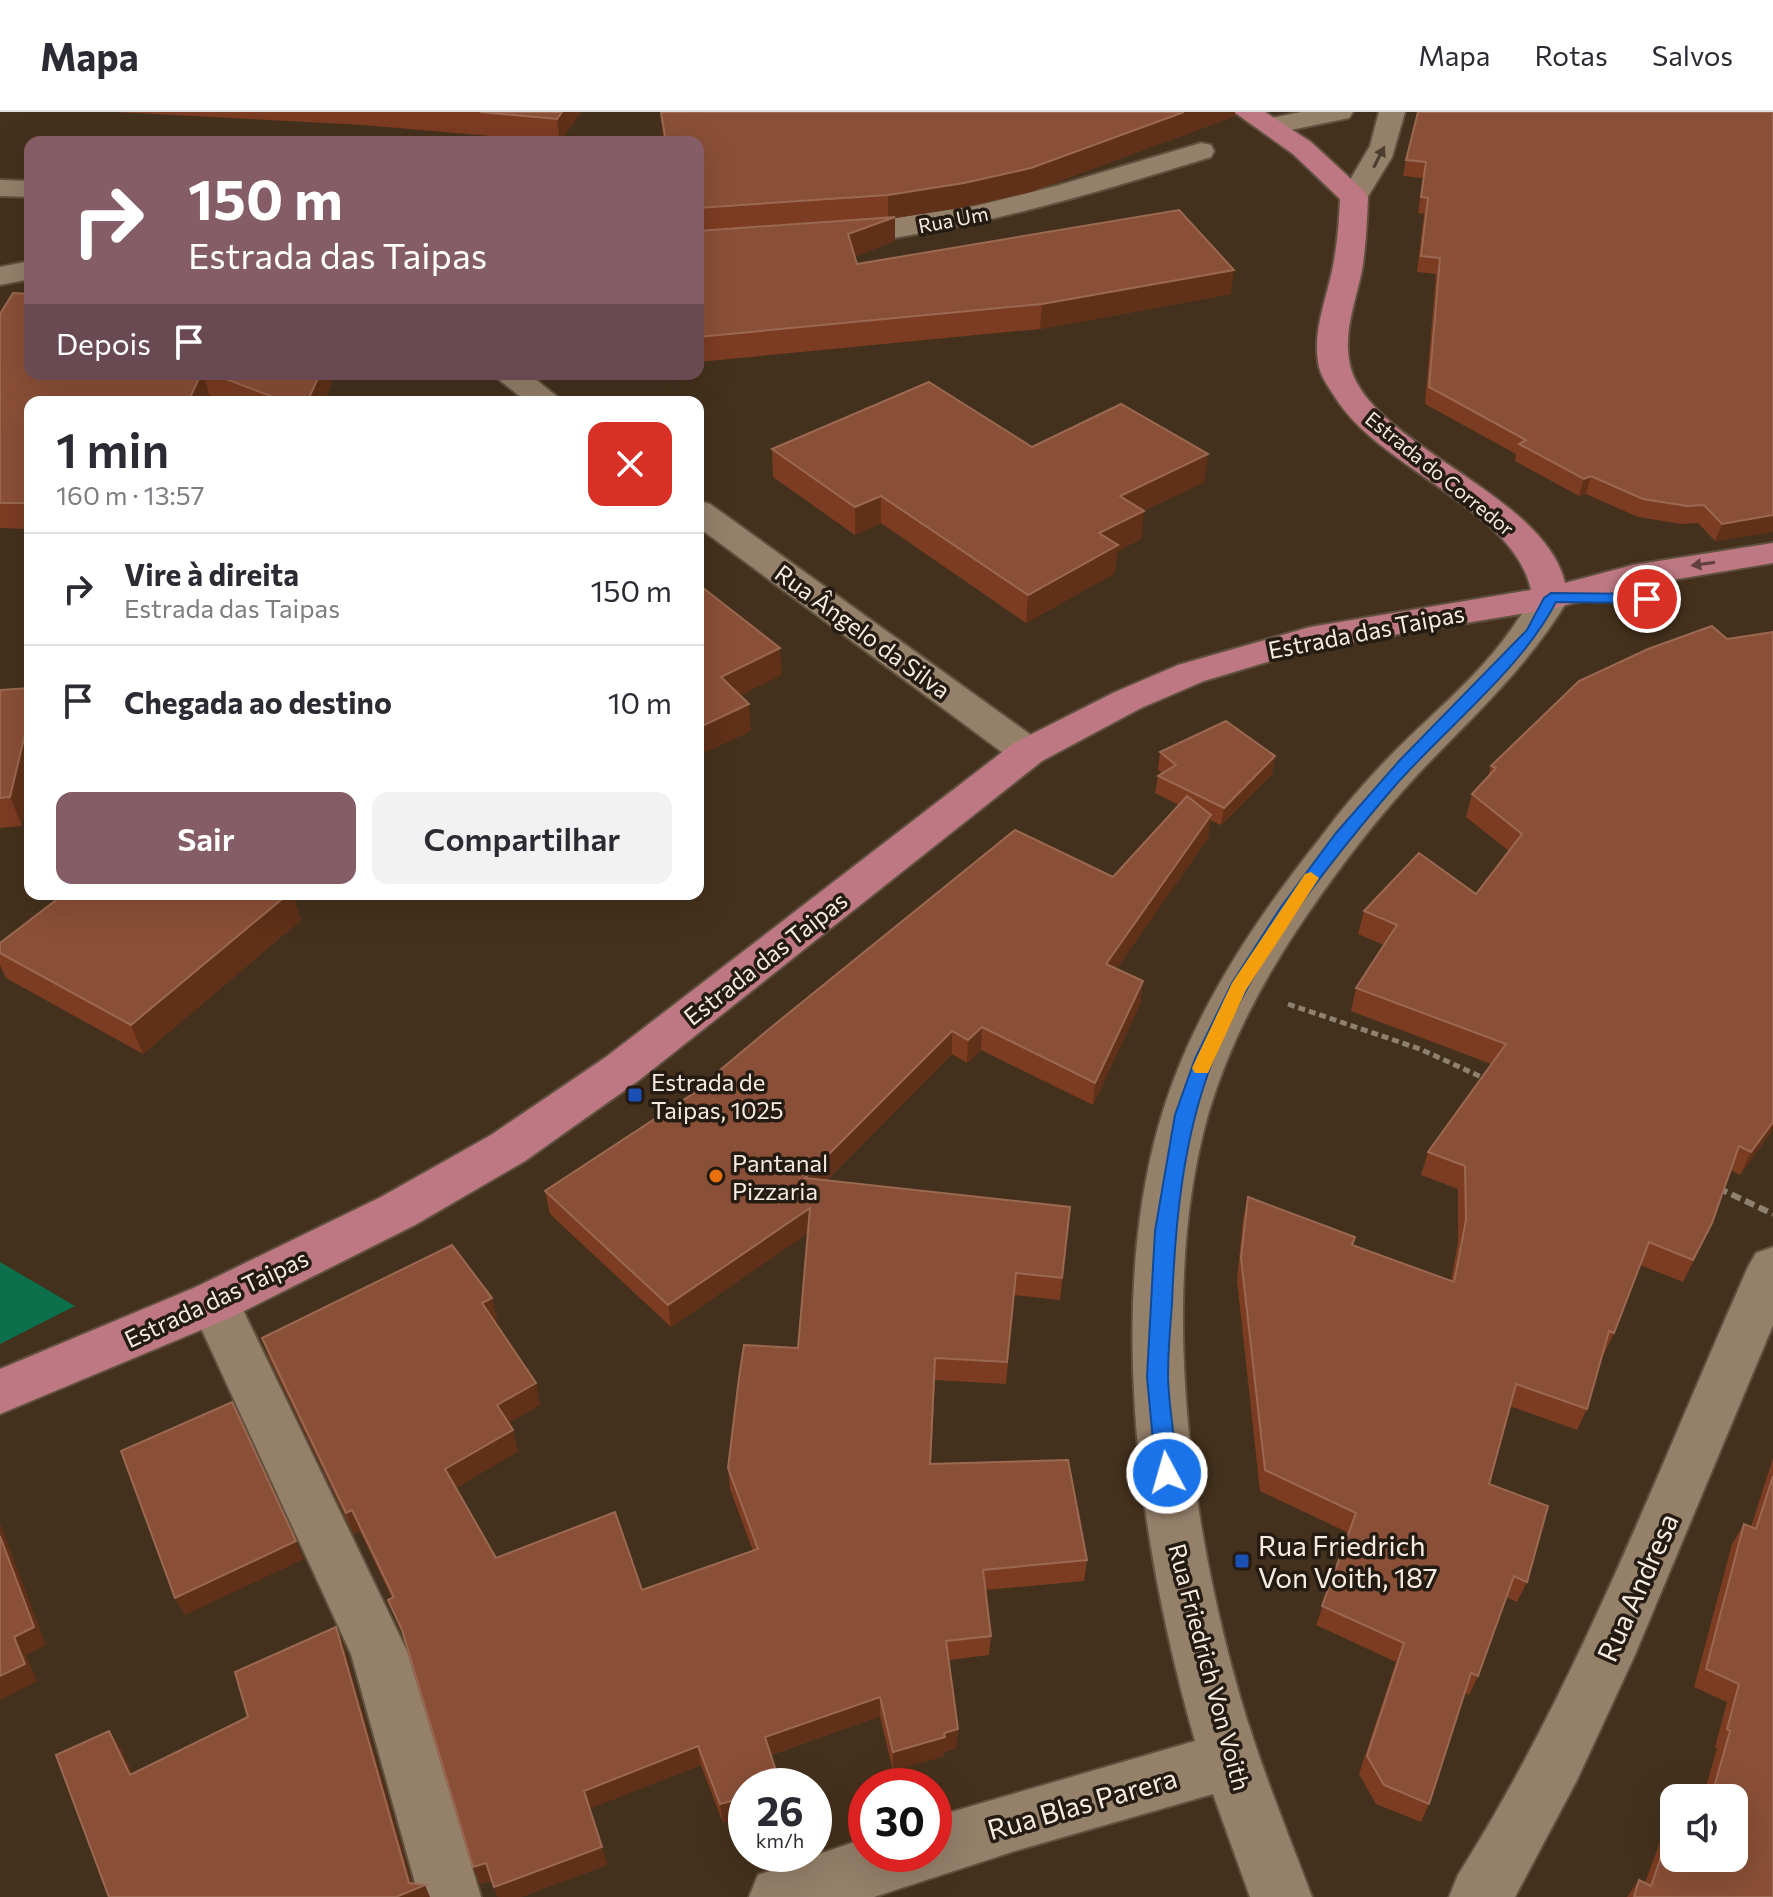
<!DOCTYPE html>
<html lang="pt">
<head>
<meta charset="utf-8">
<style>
	body { margin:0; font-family:Commissioner,sans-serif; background:#f2f2f3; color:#2b2b33; height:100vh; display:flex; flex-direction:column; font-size:30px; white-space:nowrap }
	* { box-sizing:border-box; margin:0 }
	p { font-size:26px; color:#7c7c81 }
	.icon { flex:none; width:44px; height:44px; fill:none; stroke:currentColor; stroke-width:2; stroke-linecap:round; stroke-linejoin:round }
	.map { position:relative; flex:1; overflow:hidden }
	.details { position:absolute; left:24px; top:284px; width:680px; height:504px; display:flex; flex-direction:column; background:#fff; border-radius:16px; box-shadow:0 8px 32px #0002 }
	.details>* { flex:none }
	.top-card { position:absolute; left:24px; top:24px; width:680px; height:244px; border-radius:16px; box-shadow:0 8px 32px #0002; background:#855d67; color:#fff; overflow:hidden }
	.fabs { position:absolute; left:1660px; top:1672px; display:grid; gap:16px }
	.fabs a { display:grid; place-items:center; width:88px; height:88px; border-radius:16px; background:#fff; box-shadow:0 8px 32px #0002; font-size:40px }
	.speed { position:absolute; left:728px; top:1656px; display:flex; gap:16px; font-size:40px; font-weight:700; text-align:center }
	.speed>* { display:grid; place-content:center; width:104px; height:104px; border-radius:50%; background:#fff; box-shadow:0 8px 32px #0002; line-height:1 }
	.speed small { font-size:20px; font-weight:400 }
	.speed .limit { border:12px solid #d22; background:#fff; color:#111 }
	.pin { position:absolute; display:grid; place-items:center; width:68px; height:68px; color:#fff; margin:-34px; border:4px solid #fff; border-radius:50%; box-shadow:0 2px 8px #0007 }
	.me { position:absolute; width:88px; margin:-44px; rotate:354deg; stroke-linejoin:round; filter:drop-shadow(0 0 6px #0008) }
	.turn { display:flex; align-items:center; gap:28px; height:168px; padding:0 32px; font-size:36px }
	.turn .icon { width:104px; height:104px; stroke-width:2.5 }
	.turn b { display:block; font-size:56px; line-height:68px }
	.then { display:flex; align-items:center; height:76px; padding:0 32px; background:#0003; gap:16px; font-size:30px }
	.round { display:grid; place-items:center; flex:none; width:84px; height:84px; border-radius:16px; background:#f2f2f3 }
	.summary { display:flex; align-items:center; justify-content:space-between; height:136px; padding:0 32px }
	h1 { font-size:48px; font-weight:600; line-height:60px }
	.primary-button { display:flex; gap:16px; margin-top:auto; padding:16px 32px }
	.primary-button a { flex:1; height:92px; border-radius:16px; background:#855d67; color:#fff; font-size:32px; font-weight:600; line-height:92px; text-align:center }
	.primary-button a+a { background:#f2f2f3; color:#2b2b33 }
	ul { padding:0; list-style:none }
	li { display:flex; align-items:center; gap:24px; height:112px; padding:0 32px; border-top:2px solid #e1e1e2 }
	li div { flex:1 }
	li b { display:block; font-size:30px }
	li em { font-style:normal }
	header { display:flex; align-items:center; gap:48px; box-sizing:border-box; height:112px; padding:0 40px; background:#fff; border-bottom:2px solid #e1e1e2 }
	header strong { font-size:38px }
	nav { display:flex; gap:44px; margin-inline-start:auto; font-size:28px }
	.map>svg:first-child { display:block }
	.forest { fill:#0b704b }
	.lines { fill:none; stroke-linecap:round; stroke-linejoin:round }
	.minor-casing { stroke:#60503e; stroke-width:4 }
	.major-casing { stroke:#60503e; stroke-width:4 }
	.path-far1 { stroke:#90806f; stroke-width:5; stroke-dasharray:7 4; stroke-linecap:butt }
	.path { stroke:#90806f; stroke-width:6; stroke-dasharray:10 5; stroke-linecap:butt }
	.minor { fill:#95806a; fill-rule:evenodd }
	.major { fill:#bd7883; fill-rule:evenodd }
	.wall { fill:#7c3c22 }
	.shaded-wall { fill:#603018 }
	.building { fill:#8a4f37; stroke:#9b6851; stroke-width:2 }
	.oneway { fill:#4c3e31 }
	.oneway2 { fill:#61403f }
	.route { fill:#1a73e8; stroke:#114b97; stroke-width:2 }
	.slow { fill:#f59e0b }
	.transit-dot { fill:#1a4fb4; stroke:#241b12; stroke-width:3 }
	.food-dot { fill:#e8710a; stroke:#241b12; stroke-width:3 }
	.labels { text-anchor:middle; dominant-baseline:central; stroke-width:7; stroke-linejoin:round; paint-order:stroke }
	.far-street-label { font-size:20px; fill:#f8ece0; stroke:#241b12 }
	.street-label { font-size:24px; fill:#f8ece0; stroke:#241b12 }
	.poi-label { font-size:24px; fill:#f8ece0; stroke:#241b12; text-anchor:start }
	.near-poi-label { font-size:28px; fill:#f8ece0; stroke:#241b12; text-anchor:start }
	.near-street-label { font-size:28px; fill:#f8ece0; stroke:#241b12 }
</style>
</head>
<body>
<header>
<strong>Mapa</strong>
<nav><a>Mapa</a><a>Rotas</a><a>Salvos</a></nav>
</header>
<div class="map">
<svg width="1773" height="1785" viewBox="0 0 1773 1785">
	<rect width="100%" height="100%" fill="#44311d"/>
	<!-- forest -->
	<polygon class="forest" points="0,1150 75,1194 0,1232"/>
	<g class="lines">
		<!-- minor casing -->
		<g class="minor-casing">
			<g id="minor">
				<polygon points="1301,0 1353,0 1349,6 1271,22 1262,20 1258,14 1262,8"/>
				<polygon points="1379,0 1405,0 1392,45 1364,91 1354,93 1344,91 1340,85 1370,34"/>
				<path d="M1201,31L1211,33L1214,39L1211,45C1108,77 1006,108 899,125C877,129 848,136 826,130L822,124L826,118L836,115L975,94L1056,74Z"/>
				<polygon points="0,68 30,69 30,85 0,84"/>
				<polygon points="30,149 30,167 0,173 0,155"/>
				<polygon points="492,262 529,262 564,290 527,290"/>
				<polygon points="698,389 710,392 1042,631 1047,640 1042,649 1028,653 1014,649 698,415"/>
				<path d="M1551,475L1564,478L1569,486C1529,554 1473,604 1419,661C1378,705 1341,753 1307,803C1265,864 1229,931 1208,1003C1158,1181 1190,1412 1241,1588C1261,1655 1287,1719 1312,1785H1250L1213,1682L1018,1738L874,1785H749L758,1763L866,1726V1742H934V1705L1195,1629C1138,1431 1099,1164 1174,967C1208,878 1262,799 1321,725C1344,694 1370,664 1397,637C1429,605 1464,576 1493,541C1510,521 1523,500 1538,478Z"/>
				<path d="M1773,1135V1213L1634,1545L1577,1668L1515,1785H1449L1458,1763C1578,1573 1657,1360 1748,1155L1756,1141Z"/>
				<polygon points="214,1169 232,1175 407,1539 481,1785 419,1785 351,1542 189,1190 196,1175"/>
			</g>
		</g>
		<!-- major casing -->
		<g class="major-casing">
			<path id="major" d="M1234,0H1265L1311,30L1364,79L1368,85C1367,109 1366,134 1362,158C1356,188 1344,218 1349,248C1361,331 1544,379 1565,471L1633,453L1773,431V451L1636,474L1551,497L1314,536L1204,569L1141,596L1042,649L638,969L525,1049L415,1113L232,1205L0,1302V1257L196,1175L381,1085L491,1023L606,945L1014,631L1115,580L1178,553L1310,515L1531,478C1513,395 1377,357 1333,282C1326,271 1319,261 1318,249C1313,219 1326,188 1332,159C1337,136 1339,111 1340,87L1293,42Z"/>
		</g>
		<!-- path-far1 -->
		<polyline class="path-far1" points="1288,892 1420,937 1488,968"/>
		<!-- path -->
		<polyline class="path" points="1718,1076 1773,1102"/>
		<!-- minor -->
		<use href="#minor" class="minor"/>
		<!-- major -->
		<use href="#major" class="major"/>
	</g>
	<!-- wall -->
	<g class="wall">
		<polygon points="116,0 581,0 560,30 363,13"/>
		<polygon points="660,0 1235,0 1235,4 1030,80 964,95 895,106 895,129 854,144 857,152 1231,182 1040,217 698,250 698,30 664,30"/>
		<polygon points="1773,0 1773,420 1715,429 1698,411 1681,412 1638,405 1586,382 1579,384 1515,349 1516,342 1425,292 1436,162 1417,160 1424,102 1418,101 1423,66 1403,64 1406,48"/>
		<polygon points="0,202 30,262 330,262 332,271 324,290 227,290 209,283 30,290 30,417 0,416"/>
		<polygon points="1032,335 1204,370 1143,399 1141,427 1117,439 1115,461 1026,511 881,411 855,423 773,365 772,337"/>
		<polygon points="1773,520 1773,1017 1740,1063 1731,1058 1712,1111 1683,1170 1640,1153 1614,1221 1604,1242 1603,1242 1587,1297 1577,1318 1510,1294 1489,1372 1527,1470 1517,1490 1506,1485 1478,1564 1469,1583 1464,1581 1429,1692 1421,1710 1376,1692 1359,1662 1396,1550 1316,1513 1349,1421 1260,1379 1237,1168 1243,1107 1248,1085 1353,1133 1451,1169 1458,1130 1458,1077 1421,1063 1428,1040 1491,952 1351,899 1356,876 1384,833 1358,822 1364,799 1476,782 1509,739 1466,705 1472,682 1488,665 1491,654 1727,527"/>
		<polygon points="0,578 22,714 0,716"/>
		<polygon points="1160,640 1275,644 1272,662 1221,713 1210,708 1208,726 1116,856 1143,869 1140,892 1093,993 981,938 967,951 952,942 827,1068 1070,1095 1060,1188 1014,1183 1006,1272 935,1268 931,1352 1087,1448 1084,1469 985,1478 991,1524 989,1543 949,1548 958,1617 956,1636 944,1640 944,1644 893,1659 880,1604 771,1643 723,1711 701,1653 590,1696 607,1753 521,1785 498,1785 492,1769 480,1772 473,1755 406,1530 388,1488 392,1486 360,1419 354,1422 270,1248 262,1226 492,1186 497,1208 495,1210 536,1271 540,1293 508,1311 518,1339 456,1376 496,1446 642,1478 753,1439 730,1377 728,1356 798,1236 808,1121 671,1215 550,1102 545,1079 720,964 719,959 1113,765 1179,693 1155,681 1158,664 1162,661 1158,658"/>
		<polygon points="301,808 143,942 6,866 0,853 0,831"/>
		<polygon points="1773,1346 1773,1785 1627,1785 1639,1768 1645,1771 1666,1713 1674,1701 1674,1746 1734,1686 1703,1686 1717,1636 1715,1635 1727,1590 1694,1575 1732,1432 1744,1412 1751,1415"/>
	</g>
	<!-- shaded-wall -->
	<g class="shaded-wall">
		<polygon points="562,0 581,0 560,30 557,7"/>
		<polygon points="1184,0 1235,0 1235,4 1030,80 964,95 895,106 895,129 849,147 848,122 888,107 888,83"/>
		<polygon points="1234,158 1231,182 1040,217 1042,192"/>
		<polygon points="201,262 204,262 209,283 206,290 188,290"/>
		<polygon points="320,262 330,262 332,271 324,290 307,290"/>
		<polygon points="1208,342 1204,370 1117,411 1120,384"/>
		<polygon points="1591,364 1586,382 1579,384 1584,367"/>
		<polygon points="881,384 881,411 855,423 855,395"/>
		<polygon points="1144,399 1141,427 1117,439 1115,461 1026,511 1028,483 1099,421"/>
		<polygon points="1773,403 1773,420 1715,429 1722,412"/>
		<polygon points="780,536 782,563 723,592 721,565"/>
		<polygon points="749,592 751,619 698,644 698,616"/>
		<polygon points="30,601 30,680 22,714 10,685"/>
		<polygon points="1275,644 1272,662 1221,713 1224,696"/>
		<polygon points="1211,703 1208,726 1104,875 1106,852"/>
		<polygon points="288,782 293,782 301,808 143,942 131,913"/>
		<polygon points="1143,869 1140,892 1093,993 1095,971"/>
		<polygon points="982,915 981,938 967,951 968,928"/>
		<polygon points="952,919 952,942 807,1088 805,1066"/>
		<polygon points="1773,1010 1773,1017 1740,1063 1751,1040"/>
		<polygon points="810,1096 811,1119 671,1215 668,1193"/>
		<polygon points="492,1186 497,1208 488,1213 482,1191"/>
		<polygon points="536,1271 540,1293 502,1315 497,1293"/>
		<polygon points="513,1318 518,1339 452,1378 445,1357"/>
		<polygon points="352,1398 360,1419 354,1422 346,1401"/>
		<polygon points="0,1411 46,1533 26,1543 37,1569 0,1588 0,1564 14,1525 0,1424"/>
		<polygon points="296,1429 304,1447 185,1503 175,1486"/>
		<polygon points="336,1515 343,1532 414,1778 425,1773 430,1785 396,1785 409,1771"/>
		<polygon points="880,1585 880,1604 767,1644 765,1625"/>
		<polygon points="958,1617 956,1636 944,1640 944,1644 893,1659 893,1640"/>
		<polygon points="109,1619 120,1635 141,1679 130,1663"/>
		<polygon points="698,1634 701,1653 589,1697 584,1679"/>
		<polygon points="746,1685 746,1704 723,1711 720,1692"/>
		<polygon points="602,1735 607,1753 521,1785 498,1785 494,1775"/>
		<polygon points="486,1751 493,1768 480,1772 473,1755"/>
	</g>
	<!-- building -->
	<g class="building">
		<polygon points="480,0 562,0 557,7"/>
		<polygon points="661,0 1184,0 1031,56 964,71 888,83 698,96 698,30 666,30"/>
		<polygon points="1418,0 1773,0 1773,403 1722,412 1704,393 1687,394 1643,387 1591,364 1584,367 1519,332 1526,328 1429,275 1440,146 1421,144 1428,86 1421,85 1426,50 1406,48"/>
		<polygon points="1179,98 1234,158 1042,192 698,225 698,119 895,105 848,122 857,152"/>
		<polygon points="13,181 30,182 30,262 201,262 188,290 30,290 30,391 0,391 0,202"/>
		<polygon points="213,262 320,262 307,290 286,290"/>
		<polygon points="929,270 1032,335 1121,292 1208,342 1120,384 1144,399 1099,421 1118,433 1028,483 881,384 855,395 772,337"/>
		<polygon points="698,472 780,536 721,565 749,592 698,616"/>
		<polygon points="1712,514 1727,527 1773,520 1773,1010 1751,1040 1739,1034 1712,1111 1693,1148 1649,1130 1614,1221 1609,1219 1587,1297 1516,1272 1489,1372 1548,1394 1527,1470 1514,1464 1478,1564 1471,1561 1429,1692 1384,1673 1367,1644 1404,1531 1322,1494 1356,1401 1265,1358 1241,1146 1248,1085 1355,1125 1352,1133 1454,1170 1466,1108 1465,1054 1428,1040 1506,932 1356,876 1397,813 1364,799 1419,741 1476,782 1522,722 1472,682 1496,656 1491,654 1579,569 1648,537"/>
		<polygon points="30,576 30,601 10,685 0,686 0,578"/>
		<polygon points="1226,609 1275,644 1224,696 1158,664 1176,653 1160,640"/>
		<polygon points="1187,684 1211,703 1106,852 1143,869 1095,971 982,915 968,928 952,919 805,1066 1070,1095 1062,1166 1016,1161 1007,1250 935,1246 930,1352 1068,1348 1087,1448 983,1458 991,1524 946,1529 958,1617 944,1621 945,1625 893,1640 880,1585 765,1625 781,1674 746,1674 746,1685 720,1692 698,1634 584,1679 602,1735 494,1775 486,1751 473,1755 402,1518 388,1488 394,1485 352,1398 346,1401 262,1226 452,1133 492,1186 482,1191 536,1271 497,1293 513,1318 445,1357 496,1446 615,1400 642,1478 758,1437 728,1356 739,1266 744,1233 798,1236 810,1096 668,1193 545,1079 723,962 719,959 774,913 1015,718 1113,765"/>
		<polygon points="64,782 288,782 131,913 0,841 0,831"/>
		<polygon points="232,1290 296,1429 175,1486 121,1339"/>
		<polygon points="1773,1364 1773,1785 1634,1785 1639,1768 1651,1774 1674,1707 1674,1746 1734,1746 1734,1686 1711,1686 1730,1619 1727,1617 1739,1572 1706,1557 1744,1412 1756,1417"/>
		<polygon points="0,1424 34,1515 14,1525 25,1552 0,1564"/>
		<polygon points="336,1515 409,1771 425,1773 396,1785 109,1785 56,1643 109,1619 130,1663 248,1605 235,1560"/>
	</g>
	<!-- one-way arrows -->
	<defs><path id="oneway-solid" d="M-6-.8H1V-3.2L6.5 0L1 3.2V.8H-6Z" transform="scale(2)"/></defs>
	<use class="oneway" href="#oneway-solid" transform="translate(1379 45) rotate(-63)"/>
	<use class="oneway2" href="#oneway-solid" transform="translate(1703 452) rotate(172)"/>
	<!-- route -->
	<path class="route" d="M1551,481L1647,482L1654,487L1647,491L1556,490C1520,559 1445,616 1393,676C1323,758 1253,847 1213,948C1183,1025 1175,1110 1172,1192C1170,1216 1168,1241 1168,1265C1169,1297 1175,1329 1178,1361L1174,1368L1167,1371L1159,1368L1156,1361L1147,1265L1155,1119L1175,1003L1195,947L1232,871L1281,795L1336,721L1400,648L1527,518L1544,486Z"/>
	<!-- slow -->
	<polygon class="slow" points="1311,760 1319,766 1246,878 1208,961 1195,961 1192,956 1232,871 1305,762"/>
	<!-- markers -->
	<g class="transit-dot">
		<rect x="627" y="975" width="16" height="16" rx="4"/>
		<rect x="1234" y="1441" width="16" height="16" rx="4"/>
	</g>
	<circle class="food-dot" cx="716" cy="1064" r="8"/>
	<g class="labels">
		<!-- far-street labels -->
		<g class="far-street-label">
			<text transform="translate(953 107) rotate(-11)">Rua Um</text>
			<text transform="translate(1440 361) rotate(39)">Estrada do Corredor</text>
		</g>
		<!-- street labels -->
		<g class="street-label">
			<text transform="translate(863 519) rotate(36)">Rua Ângelo da Silva</text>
			<text transform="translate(1366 519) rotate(-11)">Estrada das Taipas</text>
			<text transform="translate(765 846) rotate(-38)">Estrada das Taipas</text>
			<text transform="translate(216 1186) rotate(-25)">Estrada das Taipas</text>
			<text transform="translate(1210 1555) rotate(75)">Rua Friedrich Von Voith</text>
		</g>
		<!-- poi labels -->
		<g class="poi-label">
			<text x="651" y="969">Estrada de<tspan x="651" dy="28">Taipas, 1025</tspan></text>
			<text x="732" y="1050">Pantanal<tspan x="732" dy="28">Pizzaria</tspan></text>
		</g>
		<!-- near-poi labels -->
		<g class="near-poi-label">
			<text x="1258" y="1433">Rua Friedrich<tspan x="1258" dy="32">Von Voith, 187</tspan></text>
		</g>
		<!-- near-street labels -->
		<g class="near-street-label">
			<text transform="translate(1637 1475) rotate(-66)">Rua Andresa</text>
			<text transform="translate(1082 1691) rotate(-16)">Rua Blas Parera</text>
		</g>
	</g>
</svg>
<div class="fabs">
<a><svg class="icon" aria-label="sound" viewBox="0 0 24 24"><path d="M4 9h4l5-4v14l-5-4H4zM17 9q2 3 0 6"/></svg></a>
</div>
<div class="speed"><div>26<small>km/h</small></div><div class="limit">30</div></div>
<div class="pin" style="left:1647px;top:487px;background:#d93025"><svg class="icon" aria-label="arrive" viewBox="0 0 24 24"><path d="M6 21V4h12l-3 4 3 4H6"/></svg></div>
<svg class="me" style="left:1167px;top:1361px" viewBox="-20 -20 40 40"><circle r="17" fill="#1a73e8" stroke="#fff" stroke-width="3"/><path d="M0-11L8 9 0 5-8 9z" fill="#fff"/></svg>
<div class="top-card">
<div class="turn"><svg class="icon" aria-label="right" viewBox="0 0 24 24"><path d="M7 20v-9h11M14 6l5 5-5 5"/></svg><div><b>150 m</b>Estrada das Taipas</div></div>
<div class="then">Depois<svg class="icon" aria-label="arrive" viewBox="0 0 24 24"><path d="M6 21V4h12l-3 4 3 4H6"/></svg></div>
</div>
<section class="details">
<div class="summary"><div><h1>1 min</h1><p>160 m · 13:57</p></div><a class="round" style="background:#d93025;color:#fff"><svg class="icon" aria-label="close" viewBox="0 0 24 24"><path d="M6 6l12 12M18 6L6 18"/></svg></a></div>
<ul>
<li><svg class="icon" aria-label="right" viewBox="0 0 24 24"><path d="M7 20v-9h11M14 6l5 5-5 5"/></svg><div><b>Vire à direita</b><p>Estrada das Taipas</p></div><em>150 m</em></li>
<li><svg class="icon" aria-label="arrive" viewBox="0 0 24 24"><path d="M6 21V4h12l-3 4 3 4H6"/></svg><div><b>Chegada ao destino</b></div><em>10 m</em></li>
</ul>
<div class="primary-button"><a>Sair</a><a>Compartilhar</a></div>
</section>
</div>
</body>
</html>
